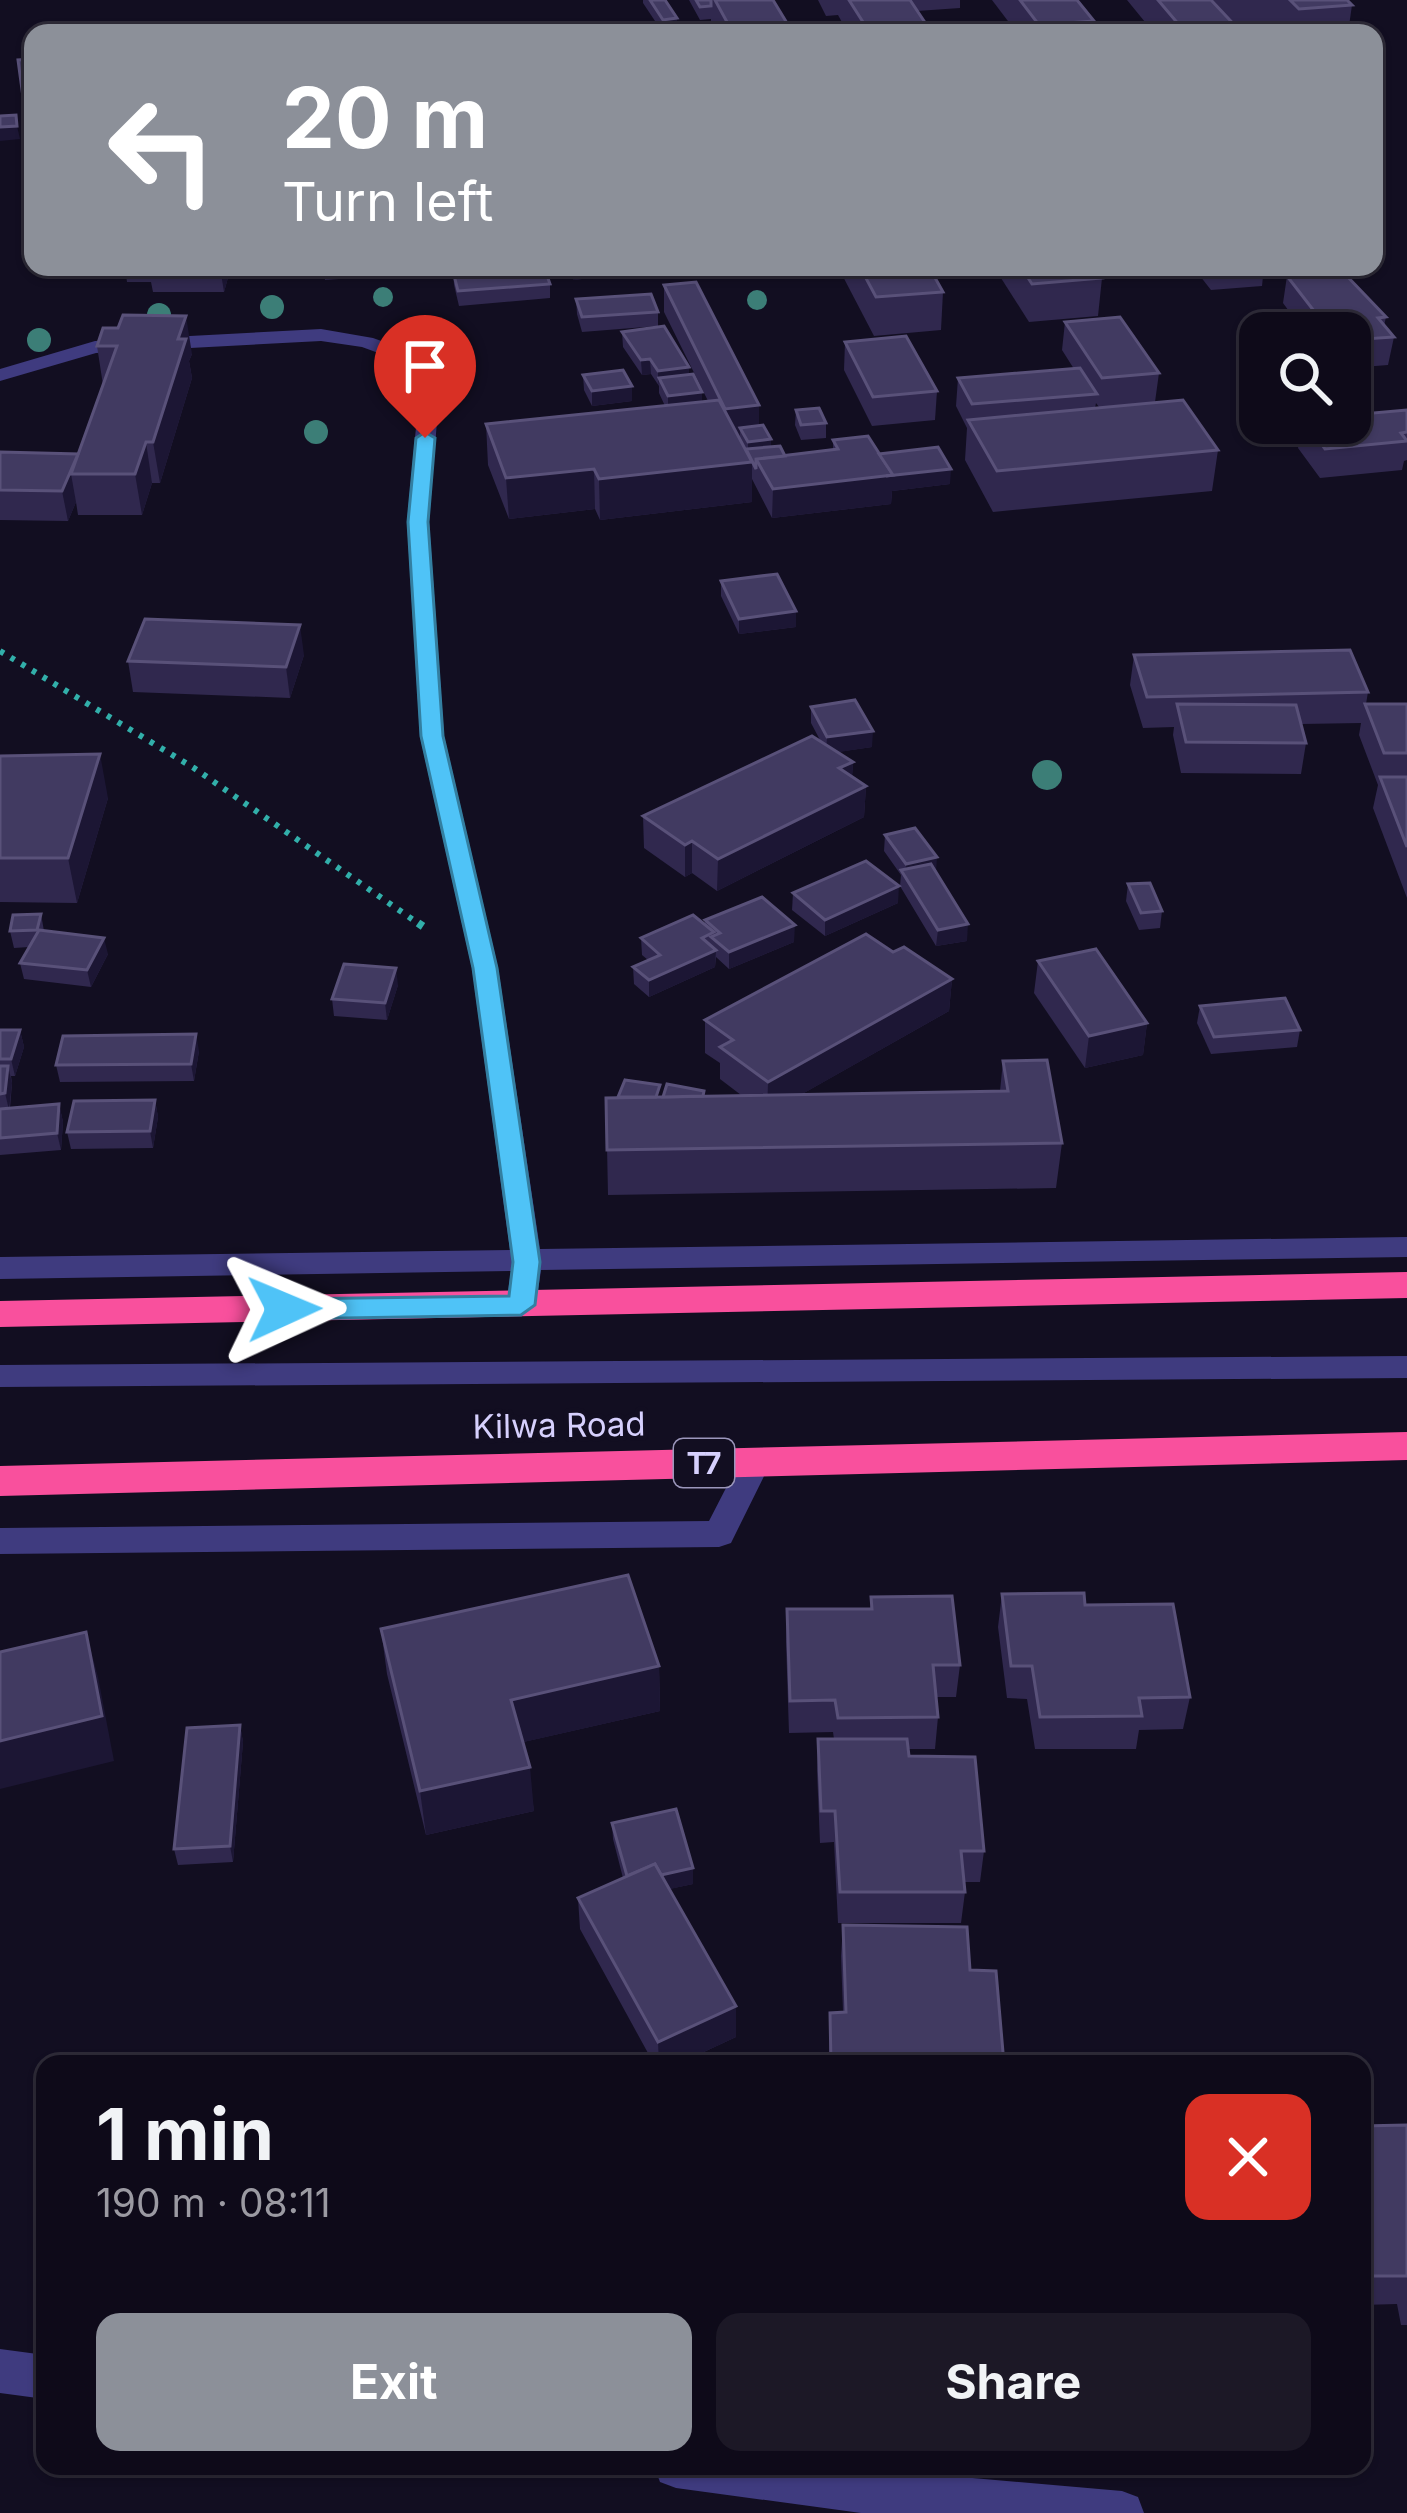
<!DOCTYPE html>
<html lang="en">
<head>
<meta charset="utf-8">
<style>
	body { margin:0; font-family:Inter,sans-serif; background:#1c1826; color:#f1f3f6; height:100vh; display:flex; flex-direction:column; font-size:45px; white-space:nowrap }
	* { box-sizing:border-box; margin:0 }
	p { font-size:39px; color:#9b9aa2 }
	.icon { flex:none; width:66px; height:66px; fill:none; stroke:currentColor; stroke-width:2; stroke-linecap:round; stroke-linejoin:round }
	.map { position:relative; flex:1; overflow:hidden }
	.side { position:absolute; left:36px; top:2055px; width:1335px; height:420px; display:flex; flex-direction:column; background:#0e0a19; border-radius:24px; box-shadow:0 3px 9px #0004,0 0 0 3px #2e2b38 }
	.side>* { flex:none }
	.guide { position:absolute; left:24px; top:24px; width:1359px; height:252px; border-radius:24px; box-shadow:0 3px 9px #0004,0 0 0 3px #2e2b38; background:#8c9099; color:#fff; overflow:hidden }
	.tools { position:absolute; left:1239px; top:312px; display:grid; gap:24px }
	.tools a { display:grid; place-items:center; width:132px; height:132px; border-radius:24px; background:#0e0a19; box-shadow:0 3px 9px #0004,0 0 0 3px #2e2b38; font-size:60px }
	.pin { position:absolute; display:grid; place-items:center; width:102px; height:102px; color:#fff; margin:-123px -51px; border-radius:50% 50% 50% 0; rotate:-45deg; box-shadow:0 0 12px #0007 }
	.pin .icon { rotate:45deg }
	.me { position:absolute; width:132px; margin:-66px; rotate:89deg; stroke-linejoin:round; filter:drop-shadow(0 0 9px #0008) }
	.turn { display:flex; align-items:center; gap:42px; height:252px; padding:0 60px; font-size:54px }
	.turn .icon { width:156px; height:156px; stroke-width:2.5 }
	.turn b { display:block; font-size:84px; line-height:102px }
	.round { display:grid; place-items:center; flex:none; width:126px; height:126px; border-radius:24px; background:#1c1826 }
	.overview { display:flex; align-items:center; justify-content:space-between; height:204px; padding:0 60px }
	h1 { font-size:72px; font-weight:700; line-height:90px }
	.primary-button { display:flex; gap:24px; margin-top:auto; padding:24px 60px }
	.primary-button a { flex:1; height:138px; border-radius:24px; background:#8c9099; color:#fff; font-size:48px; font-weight:700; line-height:138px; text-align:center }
	.primary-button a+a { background:#1c1826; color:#f1f3f6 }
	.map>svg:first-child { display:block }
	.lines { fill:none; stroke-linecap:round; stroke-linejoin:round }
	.path-far1 { stroke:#32afaa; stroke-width:6; stroke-dasharray:4.5 8; stroke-linecap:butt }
	.path { stroke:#32afaa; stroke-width:8; stroke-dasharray:6 9; stroke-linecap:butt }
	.lane { fill:#3f3b7f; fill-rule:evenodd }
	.street { fill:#3f3b7f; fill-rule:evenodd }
	.highway { fill:#f9509d; fill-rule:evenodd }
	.tree { fill:#3c7e77 }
	.wall { fill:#30284e }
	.shaded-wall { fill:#1c1634 }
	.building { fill:#413a61; stroke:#595179; stroke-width:3 }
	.route { fill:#4fc3f7; stroke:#337fa1; stroke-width:3 }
	.labels { text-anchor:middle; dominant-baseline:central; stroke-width:10; stroke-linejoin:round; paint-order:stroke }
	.shield { fill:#120e21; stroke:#9b96bb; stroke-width:3 }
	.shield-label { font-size:30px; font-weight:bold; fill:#d6d0fd }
	.street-label { font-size:33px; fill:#d6d0fd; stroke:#120e21 }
</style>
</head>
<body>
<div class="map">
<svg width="1407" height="2513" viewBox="0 0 1407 2513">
	<rect width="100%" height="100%" fill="#120e21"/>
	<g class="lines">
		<!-- path-far1 -->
		<polyline class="path-far1" points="0,651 194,768 422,926"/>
		<!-- path -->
		<polyline class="path" points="418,923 424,927"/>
		<!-- lane -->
		<polygon class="lane" points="1407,1356 1407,1378 0,1387 0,1365"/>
		<!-- street -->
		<g class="street">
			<polygon points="321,329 373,338 418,354 439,396 429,522 444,736 498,968 540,1249 1407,1237 1407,1257 541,1270 536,1305 521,1316 506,1305 511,1271 0,1279 0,1257 510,1250 472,968 420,736 407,522 419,396 403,362 362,347 321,341 96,353 0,381 0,369 95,341"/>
			<polygon points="755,1450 766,1453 771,1462 731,1543 719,1547 0,1554 0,1528 709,1521 744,1453"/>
			<polygon points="0,2349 45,2355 45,2399 0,2393"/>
			<polygon points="654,2466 836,2466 1122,2491 1138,2497 1144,2513 861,2513 676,2488 660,2482"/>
		</g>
		<!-- highway -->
		<g class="highway">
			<polygon points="1407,1272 1407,1298 0,1327 0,1301"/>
			<polygon points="1407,1432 1407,1460 0,1496 0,1466"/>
		</g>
	</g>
	<!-- trees -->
	<g class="tree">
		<circle cx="383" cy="297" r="10"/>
		<circle cx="757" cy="300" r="10"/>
		<circle cx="272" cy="307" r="12"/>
		<circle cx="159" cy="315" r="12"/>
		<circle cx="39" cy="340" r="12"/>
		<circle cx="316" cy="432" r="12"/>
		<circle cx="1047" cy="775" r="15"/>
	</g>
	<!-- wall -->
	<g class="wall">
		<polygon points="643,0 665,0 677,31 663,33 643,3"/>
		<polygon points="689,0 773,0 793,33 715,33 711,26 711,19 700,20"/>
		<polygon points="818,0 960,0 960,8 917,11 932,33 848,33 838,15 826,16"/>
		<polygon points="992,0 1077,0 1094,21 1093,33 1017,33"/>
		<polygon points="1127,0 1347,0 1352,5 1348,33 1284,33 1274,22 1234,25 1242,33 1154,33"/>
		<polygon points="125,267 231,267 224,292 153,292 151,282 127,282"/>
		<polygon points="323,267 380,267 381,276 325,280"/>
		<polygon points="569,267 589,267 590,278 574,280 569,274"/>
		<polygon points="838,267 929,267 943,292 941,330 874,336"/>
		<polygon points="994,267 1094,267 1102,278 1098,316 1029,322"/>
		<polygon points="1193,267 1264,267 1262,286 1211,290"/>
		<polygon points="453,271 550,284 550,298 459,306 454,285"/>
		<polygon points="1287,276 1386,317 1384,326 1394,337 1388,365 1350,368 1350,333 1305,333 1283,303"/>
		<polygon points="664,285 759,426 771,439 771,447 785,456 833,450 833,440 879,454 950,484 892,491 891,504 772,518 752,479 752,502 600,520 595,509 509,519 488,465 486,424 665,406 659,393 659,386 651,374 642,375 623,347 622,332 689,375 702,402 708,401 664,312"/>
		<polygon points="576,299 658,312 658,326 582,332 577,314"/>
		<polygon points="1065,322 1159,373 1155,402 1099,407 1096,403 1095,408 1218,450 1212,491 993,512 965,460 967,428 956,406 958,378 1074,369 1062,350"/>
		<polygon points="103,328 192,354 189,361 192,378 160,483 152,483 142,515 78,515 76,502 68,521 0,520 0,452 78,454 103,385 97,346"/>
		<polygon points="845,342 937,391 935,420 872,426 844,370"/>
		<polygon points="583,375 632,401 592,406 584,390"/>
		<polygon points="796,410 826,423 826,438 801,440 795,425"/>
		<polygon points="1407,410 1407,460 1404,461 1402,470 1320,478 1298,448 1302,423 1350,423"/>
		<polygon points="721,581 796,627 739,634 721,596"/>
		<polygon points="304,655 290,698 133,692 128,661"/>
		<polygon points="1134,655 1368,692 1366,704 1407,704 1407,898 1373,808 1378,785 1359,735 1361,723 1301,724 1306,743 1301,774 1181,773 1173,735 1174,727 1143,728 1130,685"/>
		<polygon points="811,707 872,747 837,752 853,762 852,777 866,786 864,817 717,891 692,873 685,877 644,848 643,816 820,740 811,723"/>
		<polygon points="0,756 108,798 77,903 0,902"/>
		<polygon points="885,835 936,873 967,941 936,946 900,886 901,875 884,851"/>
		<polygon points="1128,884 1162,911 1160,928 1139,930 1126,901"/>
		<polygon points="793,893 898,903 825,936 792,910"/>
		<polygon points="41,914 44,931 108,954 91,987 24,979 20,963 29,947 14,948 10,931"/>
		<polygon points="705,920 794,942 729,969 716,957 715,967 649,997 634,984 633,967 648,960 642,955 641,938 705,925"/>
		<polygon points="893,952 952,979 949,1011 802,1094 1000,1091 1003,1061 1062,1143 1056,1188 608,1195 606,1098 741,1095 720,1079 720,1063 705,1053 705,1020"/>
		<polygon points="1038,961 1147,1023 1143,1055 1085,1068 1034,993"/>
		<polygon points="398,985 387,1020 334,1016 332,999"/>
		<polygon points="1200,1006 1300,1030 1297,1047 1211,1054 1197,1023"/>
		<polygon points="0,1030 20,1030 24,1047 15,1076 11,1076 12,1083 10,1108 59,1104 63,1122 61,1150 0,1155"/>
		<polygon points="199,1051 194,1081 60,1082 56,1065"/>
		<polygon points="155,1100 158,1117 153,1148 71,1149 67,1132"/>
		<polygon points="1002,1594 1085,1605 1190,1697 1183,1729 1139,1730 1136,1749 1035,1749 1027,1699 1007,1698 998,1627"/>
		<polygon points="871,1597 960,1665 956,1697 936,1697 938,1717 935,1749 908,1749 909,1756 984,1851 980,1882 964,1882 965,1892 961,1923 838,1923 834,1842 820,1843 817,1771 818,1739 834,1739 833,1732 789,1733 786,1642 787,1609 870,1609"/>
		<polygon points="381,1629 659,1666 660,1711 523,1742 534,1811 426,1835 387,1674"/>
		<polygon points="240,1725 243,1742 233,1862 178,1865 174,1849"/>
		<polygon points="612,1823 693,1868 693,1884 669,1889 736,2037 678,2064 654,2064 580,1929 578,1898 623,1878 613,1839"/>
		<polygon points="843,1925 970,1970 1004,2064 829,2064 830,2013 843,2012 841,1956"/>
		<polygon points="1407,2125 1407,2325 1401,2325 1397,2304 1362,2305 1362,2126"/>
	</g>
	<!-- shaded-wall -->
	<g class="shaded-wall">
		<polygon points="677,18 677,31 663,33 663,20"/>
		<polygon points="33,111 33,137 30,138 25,112"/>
		<polygon points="17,126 20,139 0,141 0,127"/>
		<polygon points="220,267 231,267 224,292"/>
		<polygon points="573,267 589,267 590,278 574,280"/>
		<polygon points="597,267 635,267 635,270 598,274"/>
		<polygon points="186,316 192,354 189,361 192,378 160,483 153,442 178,339"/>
		<polygon points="650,359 651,374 642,375 641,360"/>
		<polygon points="689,367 689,382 659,378 658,386 658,371"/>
		<polygon points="632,386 632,401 592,406 592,391"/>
		<polygon points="702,392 702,407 668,411 668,396"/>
		<polygon points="759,405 759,434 740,428 740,436 725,437 725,409"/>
		<polygon points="771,439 771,454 748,457 748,442"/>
		<polygon points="146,442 152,483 142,515 135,474"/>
		<polygon points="752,462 752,502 600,520 599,479"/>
		<polygon points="594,469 595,509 509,519 506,478"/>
		<polygon points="951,469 950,484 892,491 891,504 772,518 773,489"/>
		<polygon points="71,474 76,502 68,521 62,491"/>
		<polygon points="796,611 796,627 739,634 739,619"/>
		<polygon points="300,625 304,655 290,698 286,667"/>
		<polygon points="873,731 872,747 826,754 827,737"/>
		<polygon points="100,754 108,798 77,903 68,858"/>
		<polygon points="853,762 851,793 866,786 864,817 717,891 718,859 839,768"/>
		<polygon points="692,841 692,873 685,877 685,845"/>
		<polygon points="937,857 936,873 905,876 906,864"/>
		<polygon points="899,886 898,903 825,936 825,920"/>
		<polygon points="968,924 967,941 936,946 938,930"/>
		<polygon points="795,925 794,942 729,969 729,952"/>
		<polygon points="104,938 108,954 91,987 87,970"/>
		<polygon points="716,950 715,967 649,997 649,980"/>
		<polygon points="396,968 398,985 387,1020 385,1003"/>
		<polygon points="952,979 949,1011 767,1114 768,1082"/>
		<polygon points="1147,1023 1143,1055 1085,1068 1089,1036"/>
		<polygon points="20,1030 24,1047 15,1076 11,1059"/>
		<polygon points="196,1034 199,1051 194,1081 191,1064"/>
		<polygon points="8,1066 12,1083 9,1110 5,1093"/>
		<polygon points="155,1100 158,1117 153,1148 150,1131"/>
		<polygon points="59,1104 63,1122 61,1150 57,1133"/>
		<polygon points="86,1632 98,1677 114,1761 0,1789 0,1741"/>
		<polygon points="659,1666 660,1711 515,1744 511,1700"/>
		<polygon points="240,1725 243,1742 233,1862 230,1846"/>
		<polygon points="530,1767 534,1811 426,1835 420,1791"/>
		<polygon points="693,1868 693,1884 629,1898 628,1882"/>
		<polygon points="736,2006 736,2037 678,2064 659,2064 658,2042"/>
	</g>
	<!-- building -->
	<g class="building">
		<polygon points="650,0 665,0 677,18 663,20"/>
		<polygon points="696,0 711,0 711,6 700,7"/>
		<polygon points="715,0 773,0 793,33 733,33"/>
		<polygon points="849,0 910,0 932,33 870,33"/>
		<polygon points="1020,0 1077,0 1094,21 1039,25"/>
		<polygon points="1158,0 1211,0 1242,33 1186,33"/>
		<polygon points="1290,0 1347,0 1352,5 1299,9"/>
		<polygon points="33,59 33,111 25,112 18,60"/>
		<polygon points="16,115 17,126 0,127 0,116"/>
		<polygon points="502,267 544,267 550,284 458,291 453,271"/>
		<polygon points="860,267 929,267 943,292 876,297"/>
		<polygon points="1021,267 1094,267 1102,278 1032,284"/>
		<polygon points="1343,272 1386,317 1378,318 1394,337 1350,340 1350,333 1331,333 1287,276"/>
		<polygon points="696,282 759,405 725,409 664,285"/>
		<polygon points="651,294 658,312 582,317 576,299"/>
		<polygon points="123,315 186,316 178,339 186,339 153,442 146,442 135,474 71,474 117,346 97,346 103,328 118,328"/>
		<polygon points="1120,317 1159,373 1102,378 1065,322"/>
		<polygon points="664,326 689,367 658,371 650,359 641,360 622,332"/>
		<polygon points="906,336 937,391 873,397 845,342"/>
		<polygon points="1080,368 1097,394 972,404 958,378"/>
		<polygon points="623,370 632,386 592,391 583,375"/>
		<polygon points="693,374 702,392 668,396 659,378"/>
		<polygon points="719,400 752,462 599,479 594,469 506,478 486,424"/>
		<polygon points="1183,400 1218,450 997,471 968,420"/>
		<polygon points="819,408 826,423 801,425 796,410"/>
		<polygon points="1407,410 1407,432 1401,433 1407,441 1325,449 1306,423 1350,423 1350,415"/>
		<polygon points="763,425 771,439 748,442 740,428"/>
		<polygon points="868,436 893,475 773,489 756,459 838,449 833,440"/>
		<polygon points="780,446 785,456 756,459 756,469 746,449"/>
		<polygon points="938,447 951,469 886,476 893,475 879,454"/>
		<polygon points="0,452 78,454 62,491 0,490"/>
		<polygon points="777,574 796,611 739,619 721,581"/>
		<polygon points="145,619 300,625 286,667 128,661"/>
		<polygon points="1350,650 1368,692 1147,697 1134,655"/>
		<polygon points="855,700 873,731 827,737 811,707"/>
		<polygon points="1177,704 1296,705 1306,743 1186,742"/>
		<polygon points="1365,704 1407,704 1407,753 1384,753"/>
		<polygon points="812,736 853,762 839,768 866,786 718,859 692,841 685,845 643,816"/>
		<polygon points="100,754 68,858 0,858 0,756"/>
		<polygon points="1380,777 1407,777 1407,847"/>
		<polygon points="915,828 937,857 906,864 885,835"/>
		<polygon points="866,861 899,886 825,920 793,893"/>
		<polygon points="931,864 968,924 938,930 901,870"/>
		<polygon points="1150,883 1162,911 1141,913 1128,884"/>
		<polygon points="762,897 795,925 729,952 711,937 720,933 705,920"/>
		<polygon points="41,914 37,930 10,931 13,915"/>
		<polygon points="693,915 714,932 702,938 716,950 649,980 633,967 660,955 641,938"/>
		<polygon points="39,930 104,938 87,970 20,963"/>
		<polygon points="866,934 893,952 904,947 952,979 768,1082 720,1047 733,1040 705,1020"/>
		<polygon points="1096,949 1147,1023 1089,1036 1038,961"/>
		<polygon points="344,964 396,968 385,1003 332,999"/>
		<polygon points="1285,998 1300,1030 1214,1037 1200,1006"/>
		<polygon points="0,1030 20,1030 11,1059 0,1059"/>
		<polygon points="196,1034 191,1064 56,1065 63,1036"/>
		<polygon points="1047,1060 1062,1143 607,1150 606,1098 1008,1091 1003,1061"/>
		<polygon points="0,1066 8,1066 5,1093 0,1094"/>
		<polygon points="625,1080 660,1085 656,1097 618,1097"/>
		<polygon points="667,1084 704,1091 703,1096 663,1097"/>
		<polygon points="155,1100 150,1131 67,1132 74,1101"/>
		<polygon points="59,1104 57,1133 0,1138 0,1109"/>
		<polygon points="628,1575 659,1666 511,1700 530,1767 420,1791 381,1629"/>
		<polygon points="1084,1593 1085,1605 1173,1604 1190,1697 1139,1698 1142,1716 1040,1717 1032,1666 1011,1666 1002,1594"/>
		<polygon points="952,1596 960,1665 933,1665 938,1717 838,1718 835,1700 790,1701 787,1609 872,1609 871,1597"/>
		<polygon points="86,1632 102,1716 0,1741 0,1652"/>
		<polygon points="240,1725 230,1846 174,1849 187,1728"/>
		<polygon points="818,1739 907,1739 909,1756 975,1757 984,1851 961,1851 965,1892 840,1892 835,1811 821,1811"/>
		<polygon points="676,1809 693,1868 661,1875 655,1864 627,1876 612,1823"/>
		<polygon points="655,1864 736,2006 658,2042 578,1898"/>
		<polygon points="843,1925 967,1927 970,1970 996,1971 1004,2064 831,2064 830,2013 846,2012"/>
		<polygon points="1407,2125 1407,2276 1362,2276 1362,2126"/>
	</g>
	<!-- route -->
	<polygon class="route" points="425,432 435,438 428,522 443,736 497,968 540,1262 535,1305 521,1315 284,1319 270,1309 284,1299 509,1296 513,1262 473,968 421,736 408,522 416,438"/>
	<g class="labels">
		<!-- shield labels -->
		<rect class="shield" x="674" y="1439" width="60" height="48" rx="9"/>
		<g class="shield-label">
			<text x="704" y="1463">T7</text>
		</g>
		<!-- street labels -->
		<g class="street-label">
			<text transform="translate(559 1425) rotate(-1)">Kilwa Road</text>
		</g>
	</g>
</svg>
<div class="tools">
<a><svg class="icon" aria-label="search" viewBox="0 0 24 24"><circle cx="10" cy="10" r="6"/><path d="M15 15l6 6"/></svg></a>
</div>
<div class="pin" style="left:425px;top:438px;background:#d93025"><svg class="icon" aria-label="arrive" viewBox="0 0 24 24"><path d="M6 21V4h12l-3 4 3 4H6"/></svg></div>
<svg class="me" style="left:284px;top:1309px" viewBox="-20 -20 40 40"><path d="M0-17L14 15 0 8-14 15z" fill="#4fc3f7" stroke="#fff" stroke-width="4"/></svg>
<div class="guide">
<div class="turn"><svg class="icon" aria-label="left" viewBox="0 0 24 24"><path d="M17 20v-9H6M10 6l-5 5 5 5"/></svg><div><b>20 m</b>Turn left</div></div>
</div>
<section class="side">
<div class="overview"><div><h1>1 min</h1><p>190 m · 08:11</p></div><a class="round" style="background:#d93025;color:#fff"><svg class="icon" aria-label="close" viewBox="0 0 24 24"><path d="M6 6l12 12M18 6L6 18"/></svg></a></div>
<div class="primary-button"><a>Exit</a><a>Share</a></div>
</section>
</div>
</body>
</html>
